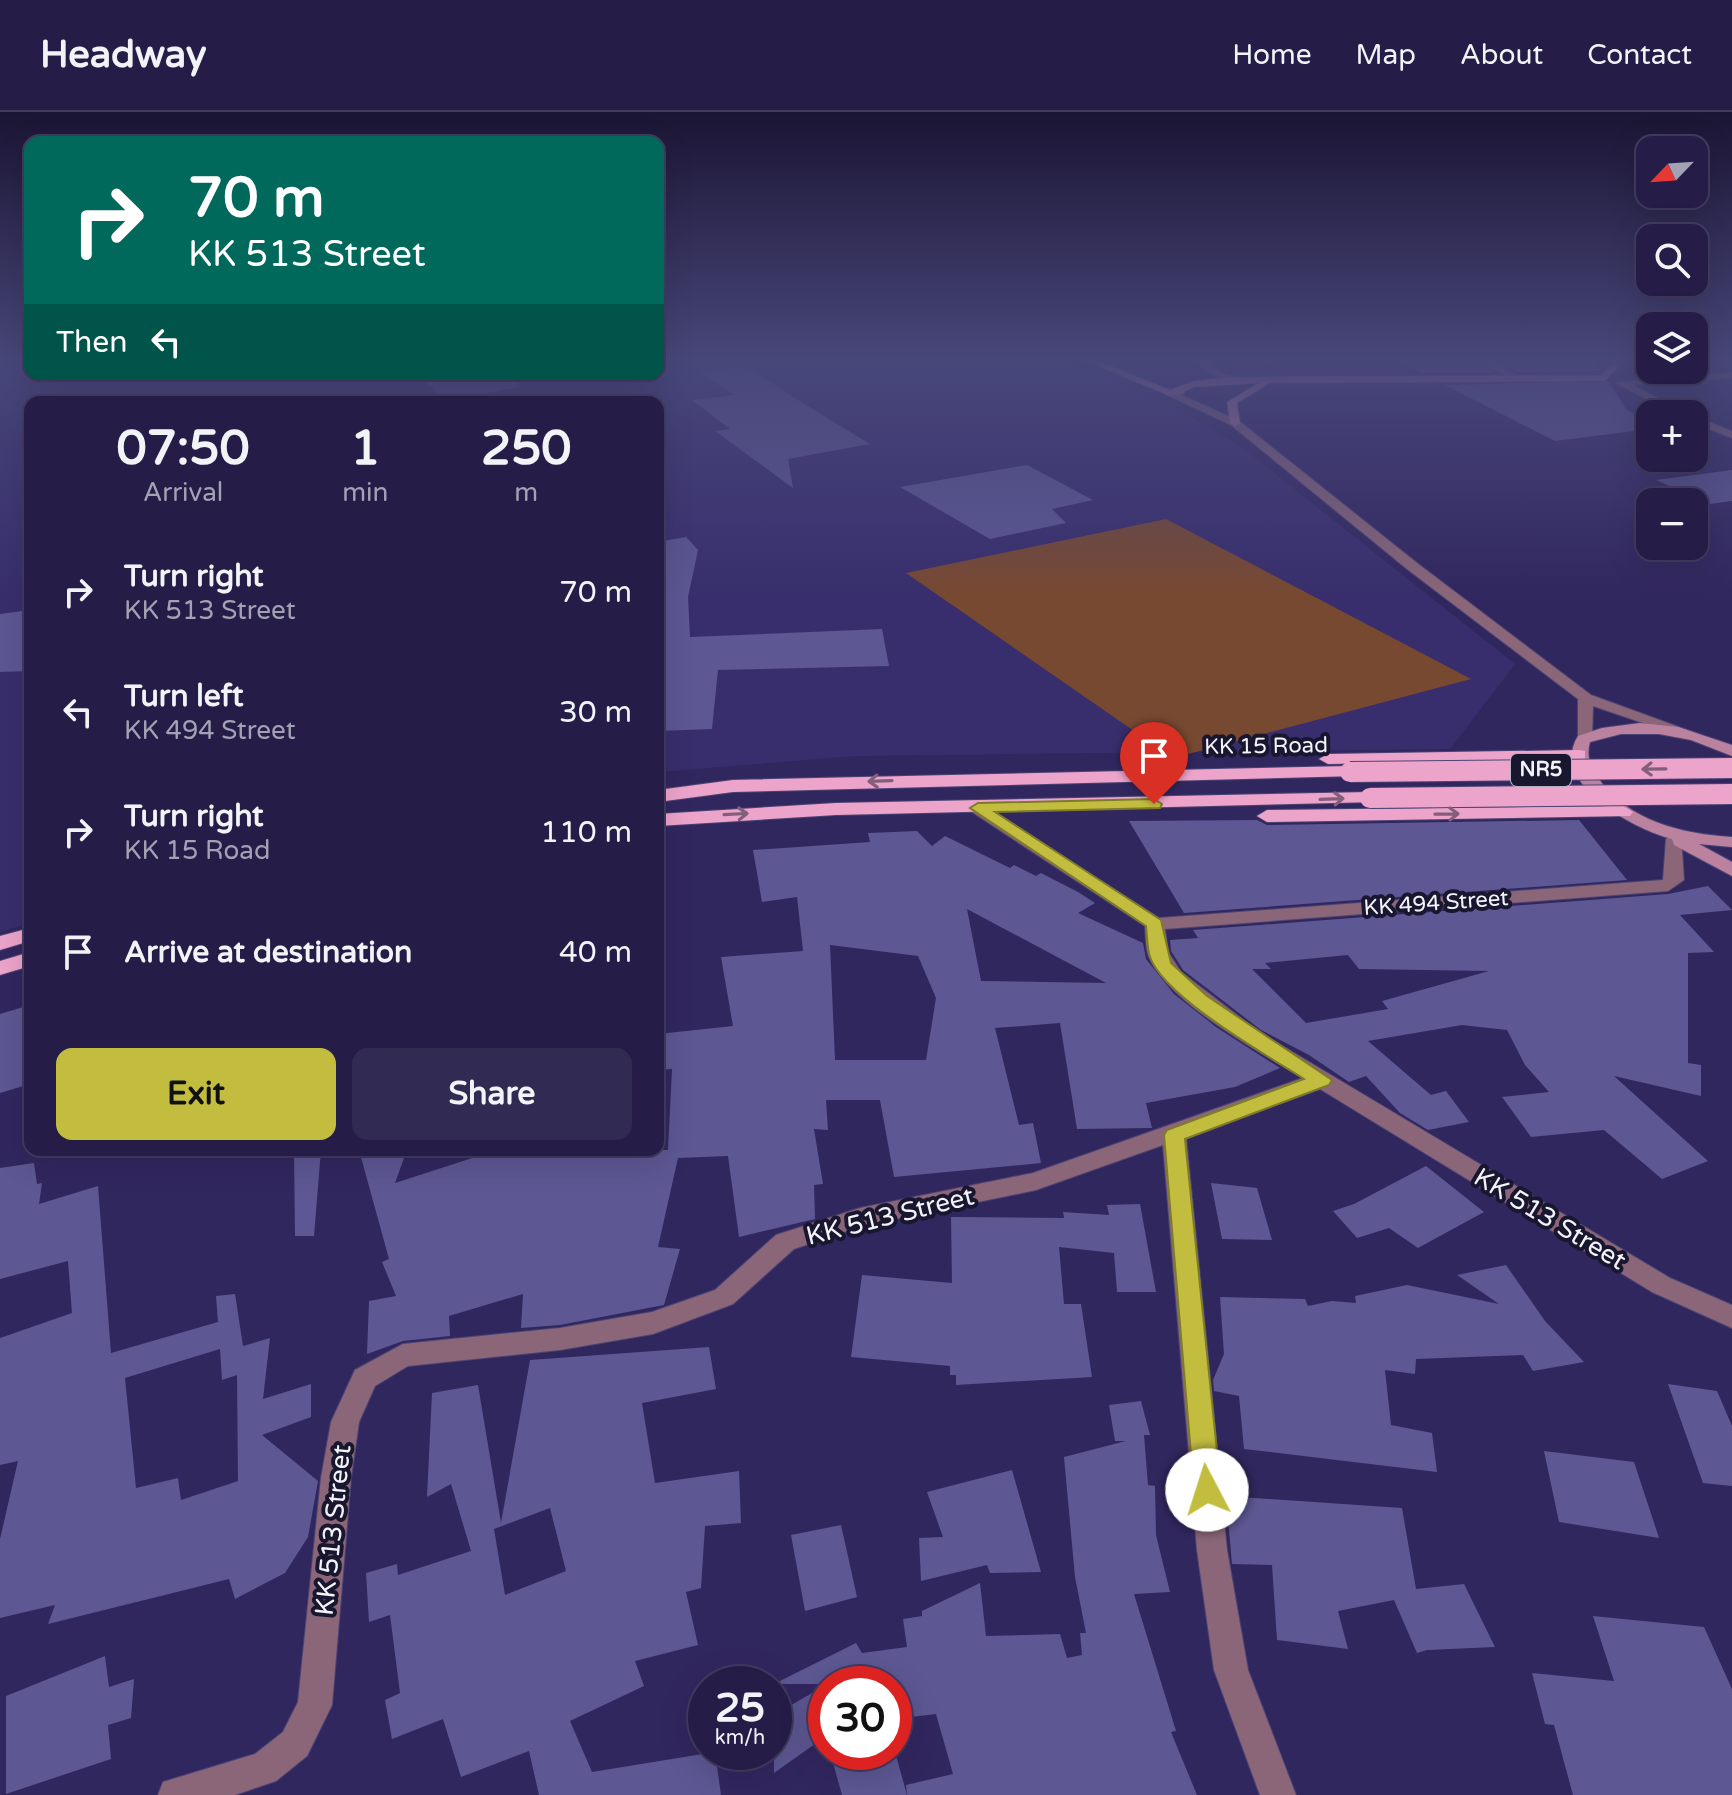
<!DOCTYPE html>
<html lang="en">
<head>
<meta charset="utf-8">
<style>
	body { margin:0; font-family:"Varela Round",sans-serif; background:#312a52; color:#f1f3f6; height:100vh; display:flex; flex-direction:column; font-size:30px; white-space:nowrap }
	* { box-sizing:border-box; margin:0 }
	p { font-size:26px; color:#a3a2b4 }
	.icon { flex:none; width:44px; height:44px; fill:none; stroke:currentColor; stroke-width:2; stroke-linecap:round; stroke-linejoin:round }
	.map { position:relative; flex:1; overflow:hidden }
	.sheet { position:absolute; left:24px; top:284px; width:640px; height:760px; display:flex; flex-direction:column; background:#251d47; border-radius:16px; box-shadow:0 8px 32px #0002,0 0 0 2px #423b60 }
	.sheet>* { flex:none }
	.guide { position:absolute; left:24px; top:24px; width:640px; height:244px; border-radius:16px; box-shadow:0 8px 32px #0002,0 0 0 2px #423b60; background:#00695c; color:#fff; overflow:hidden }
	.needle { width:52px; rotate:245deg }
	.buttons { position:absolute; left:1636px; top:24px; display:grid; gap:16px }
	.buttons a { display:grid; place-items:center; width:72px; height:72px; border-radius:16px; background:#251d47; box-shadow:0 8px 32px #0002,0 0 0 2px #423b60; font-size:40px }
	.speed { position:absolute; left:688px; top:1554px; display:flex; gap:16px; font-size:40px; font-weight:700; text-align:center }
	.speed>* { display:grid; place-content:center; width:104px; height:104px; border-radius:50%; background:#251d47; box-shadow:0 8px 32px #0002,0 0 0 2px #423b60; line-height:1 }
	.speed small { font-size:20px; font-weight:400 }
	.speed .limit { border:12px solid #d22; background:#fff; color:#111 }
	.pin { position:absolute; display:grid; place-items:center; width:68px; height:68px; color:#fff; margin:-82px -34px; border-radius:50% 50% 50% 0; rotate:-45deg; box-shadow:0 0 8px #0007 }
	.pin .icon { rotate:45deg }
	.me { position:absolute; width:88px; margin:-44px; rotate:355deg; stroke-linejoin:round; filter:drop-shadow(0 0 6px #0008) }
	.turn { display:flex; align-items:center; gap:28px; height:168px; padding:0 32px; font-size:36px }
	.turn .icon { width:104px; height:104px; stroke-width:2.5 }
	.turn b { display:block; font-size:56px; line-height:68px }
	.then { display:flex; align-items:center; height:76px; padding:0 32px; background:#0003; gap:16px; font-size:30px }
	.eta { display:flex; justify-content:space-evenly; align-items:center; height:136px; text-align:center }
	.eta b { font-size:48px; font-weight:700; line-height:56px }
	.cta { display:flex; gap:16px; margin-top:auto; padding:16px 32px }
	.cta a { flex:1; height:92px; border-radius:16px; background:#c2bd3f; color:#111; font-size:32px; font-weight:700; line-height:92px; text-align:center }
	.cta a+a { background:#312a52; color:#f1f3f6 }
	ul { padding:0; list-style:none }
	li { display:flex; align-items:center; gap:24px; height:120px; padding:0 32px }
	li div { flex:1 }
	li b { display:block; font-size:30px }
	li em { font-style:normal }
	header { display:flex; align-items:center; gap:48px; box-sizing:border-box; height:112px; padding:0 40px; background:#251d47; border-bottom:2px solid #423b60 }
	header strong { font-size:38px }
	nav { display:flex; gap:44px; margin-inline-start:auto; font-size:28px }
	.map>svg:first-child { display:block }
	.built { fill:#382e6d }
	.green { fill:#784931 }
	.building { fill:#5d5793; fill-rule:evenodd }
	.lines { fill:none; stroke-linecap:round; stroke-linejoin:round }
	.minor-casing { stroke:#4c4475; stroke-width:2 }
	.secondary-casing { stroke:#4c4475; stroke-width:2 }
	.trunk-casing { stroke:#4c4475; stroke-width:2 }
	.minor { fill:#8a6678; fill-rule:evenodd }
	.secondary { fill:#bb82a0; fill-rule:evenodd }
	.trunk { fill:#eda4ca; fill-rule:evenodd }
	.trunk-bridge-casing { stroke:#4c4475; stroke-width:22; stroke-linecap:butt }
	.trunk-bridge { stroke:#eda4ca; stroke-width:20 }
	.oneway { stroke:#835d7c }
	.route { fill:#c2bd3f; stroke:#7e7b29; stroke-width:2 }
	.labels { text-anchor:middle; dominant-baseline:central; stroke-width:8; stroke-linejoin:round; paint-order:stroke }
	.shield { fill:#19162f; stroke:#b2b1bd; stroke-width:2 }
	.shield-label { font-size:20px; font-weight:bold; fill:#f3f3fa }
	.street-label { font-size:22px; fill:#f3f3fa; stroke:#19162f }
	.near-street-label { font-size:26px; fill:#f3f3fa; stroke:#19162f }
</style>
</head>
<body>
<header>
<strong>Headway</strong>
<nav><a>Home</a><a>Map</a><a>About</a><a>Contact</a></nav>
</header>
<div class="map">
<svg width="1732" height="1683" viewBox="0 0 1732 1683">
	<rect width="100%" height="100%" fill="#31275f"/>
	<!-- built -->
	<polygon class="built" points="0,249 30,249 30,262 658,262 658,249 1066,249 1169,293 1235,330 1515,552 1450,637 856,644 658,660 658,290 30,290 30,811 0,820"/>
	<!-- green -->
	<polygon class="green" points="1166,407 1471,567 1173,646 906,461"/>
	<!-- building -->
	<g class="building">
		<polygon points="1398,249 1477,249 1494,261 1422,261"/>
		<polygon points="1498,249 1595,249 1601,259 1517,260"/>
		<polygon points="745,254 806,293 870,332 788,347 793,376 715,319 730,317 692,288 735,283 700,261"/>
		<polygon points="418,262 517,262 519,275 483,282 493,290 446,289"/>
		<polygon points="1608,269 1627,298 1650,310 1650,317 1555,329 1445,273"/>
		<polygon points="1027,353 1093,388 1052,397 1066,411 990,427 900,375"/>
		<polygon points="1732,358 1732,389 1710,392 1656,368"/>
		<polygon points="686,425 698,438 688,485 690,525 882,517 889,554 718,558 712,617 658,619 658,430"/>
		<polygon points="30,498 30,559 0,560 0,502"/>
		<polygon points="1257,708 1267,713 1579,708 1627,768 1184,801 1129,709"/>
		<path d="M917,719L932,734L945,724L1010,756L1014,753L1036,764L1041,761L1078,780L1095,791L1078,801L1143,831L1146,847L1174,882L1216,915L1280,956L1235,975L1146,991L1152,1016L1077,1017L1060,911L995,916L1019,1013L1033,1011L1041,1051L894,1065L880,988H826L828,1018L814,1017L823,1072L814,1073L815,1107L739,1125L728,1044L678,1046L658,1135L680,1137L664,1193L560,1213L521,1216L523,1182L449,1204L450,1224L403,1229L367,1242L369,1189L396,1184L382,1150L389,1147L359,1038H407L395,1071L497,1038L626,1042L628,1038H668L672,957L658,958V922L733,914L721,845L803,839L797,785L762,790L753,738L870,730L868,721ZM967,797L1106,871L981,869ZM830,833L918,844L936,886L926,948H835Z"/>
		<path d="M1708,774L1732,798L1680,803L1714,840L1688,841V951L1701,953V984L1614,964L1708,1049L1662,1067L1604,1018L1531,1025L1502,985L1549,980L1525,953L1507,918L1462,913L1368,929L1431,983L1446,979L1469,1010L1428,1018L1400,1001L1366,964L1349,970L1309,943L1261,918L1183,858L1171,839L1170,828L1198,826L1193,818L1668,782ZM1348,843L1359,857L1489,859L1382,889L1388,897L1306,911L1252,857H1271L1265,851Z"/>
		<polygon points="30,893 30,972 0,981 0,902"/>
		<polygon points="294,1038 321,1038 314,1124 295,1124"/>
		<path d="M34,1051L37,1072L42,1071L39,1092L98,1074L111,1241L218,1210L216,1184L235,1182L243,1234L270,1226L263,1287L311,1272V1305L262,1323L318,1369L308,1425L285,1461L235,1487L229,1467L48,1512L55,1493L0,1506V1427L18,1349L0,1353V1226L72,1201L68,1149L0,1167V1056ZM220,1237L222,1268L237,1263L238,1369L181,1388L178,1366L136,1376L125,1266Z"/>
		<polygon points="1426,1054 1484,1100 1418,1136 1389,1116 1357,1126 1333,1099 1354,1092"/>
		<polygon points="1211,1071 1257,1076 1272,1128 1222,1127"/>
		<polygon points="1140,1092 1156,1180 1117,1180 1114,1141 1059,1135 1064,1192 1081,1192 1092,1265 956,1273 956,1263 950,1263 950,1254 851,1245 862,1163 952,1171 951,1105 1064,1106 1063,1100 1109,1103 1107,1093"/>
		<polygon points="1506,1153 1545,1209 1584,1250 1533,1259 1523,1243 1416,1247 1415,1262 1385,1258 1391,1313 1432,1321 1437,1360 1244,1337 1239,1284 1214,1279 1213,1268 1224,1242 1220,1185 1305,1187 1308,1194 1332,1189 1356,1191 1355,1184 1407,1173 1499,1192 1457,1163"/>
		<path d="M709,1235L716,1277L642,1291L655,1371L739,1359L741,1411L705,1414L701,1476L686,1480L698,1533L635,1549L644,1574L570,1609L592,1660L715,1640L721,1683H539L529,1639L461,1665L443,1607L392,1627L385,1588L400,1581L390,1503L369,1510L366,1461L397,1452L398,1463L471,1439L451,1372L427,1385L432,1281L478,1273L501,1411L530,1248ZM550,1396L566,1459L505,1483L494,1417Z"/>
		<polygon points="1668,1272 1717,1279 1732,1314 1732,1374 1703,1371"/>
		<polygon points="1141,1289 1150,1323 1144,1323 1148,1373 1155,1374 1156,1423 1170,1480 1134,1482 1176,1619 1171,1620 1197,1683 907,1683 906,1673 953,1662 936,1602 894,1607 894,1572 774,1572 856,1531 862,1541 907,1535 903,1507 922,1504 922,1499 980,1471 986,1524 1060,1522 1067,1546 1082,1543 1080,1521 1086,1521 1075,1465 1064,1345 1126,1329 1115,1329 1109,1293"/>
		<polygon points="1544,1339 1634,1350 1659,1426 1559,1410"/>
		<polygon points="1012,1358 1041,1460 990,1461 987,1453 921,1469 919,1426 943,1425 927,1380"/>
		<polygon points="1226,1384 1402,1396 1416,1477 1464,1472 1495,1535 1427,1538 1417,1541 1394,1488 1338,1499 1348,1537 1277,1528 1272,1453 1232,1452"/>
		<polygon points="841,1413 857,1485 805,1499 791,1423"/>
		<polygon points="1593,1504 1704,1515 1732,1577 1732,1683 1573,1683 1554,1613 1545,1612 1532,1561 1614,1569"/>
		<polygon points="105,1544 109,1575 134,1567 131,1606 108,1613 111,1647 6,1682 6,1584"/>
		<polygon points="826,1573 826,1624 774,1661 774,1603"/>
		<polygon points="830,1640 895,1640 907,1683 842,1683"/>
	</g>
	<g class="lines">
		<!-- minor casing -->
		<g class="minor-casing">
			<g id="minor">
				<polygon points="1195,249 1206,249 1222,261 1249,268 1244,271 1216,265"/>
				<polygon points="1480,249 1492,249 1522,267 1514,269"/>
				<polygon points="1732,260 1732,266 1633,273 1688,302 1675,302 1616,271"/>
				<polygon points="1167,279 1173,279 1239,309 1417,451 1591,583 1698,622 1690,627 1684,625 1593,594 1592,627 1584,632 1578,630 1578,587 1407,457 1231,313 1167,283"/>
				<polygon points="1694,304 1732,319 1732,326 1694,311"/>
				<path d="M978,691L1159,806L1663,768L1666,727L1675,722L1681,723L1684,768L1668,779L1165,817L1168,840L1181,860L1259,920L1670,1166L1732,1193V1216L1652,1180L1320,977L1186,1025L1227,1438L1248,1558L1296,1683H1260L1214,1558L1197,1438L1163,1033L1036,1078L862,1114L794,1137L733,1192L653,1222L560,1238L408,1254L375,1274L359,1310L351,1366L332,1593L307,1644L276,1669L235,1683H158L163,1670L255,1642L283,1620L298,1590L321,1366L331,1310L355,1258L403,1232L560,1216L652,1200L715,1178L776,1123L860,1096L1033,1061L1303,966C1260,940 1169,891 1149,845C1145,835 1146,824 1145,814L972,700L969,696Z"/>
			</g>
		</g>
		<!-- secondary casing -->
		<g class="secondary-casing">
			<g id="secondary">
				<polygon points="1086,249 1099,249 1170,278 1193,269 1230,265 1601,263 1615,249 1625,249 1604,269 1270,271 1237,291 1240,311 1235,314 1230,311 1227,290 1259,271 1195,275 1185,279 1184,282 1170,284"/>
				<path d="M1640,611L1678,615L1732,633V644L1691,628L1659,622H1621L1590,630C1586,644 1590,654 1598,666C1628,709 1682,722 1732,725V735L1699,732L1732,750V764L1674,733L1672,727C1636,718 1548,672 1578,624L1602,616Z"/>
			</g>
		</g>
		<!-- trunk casing -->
		<g class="trunk-casing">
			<g id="trunk">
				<polygon points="1579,638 1585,639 1585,647 1328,652 1319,647 1328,642"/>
				<polygon points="1350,654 1356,656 1356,664 733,680 658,690 658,678 733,668"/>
				<polygon points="1370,680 1379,686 1377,690 836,703 658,714 658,702 836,691"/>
				<polygon points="1623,694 1633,700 1630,704 1267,710 1257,704 1267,698"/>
				<polygon points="30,816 30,829 0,838 0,824"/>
				<polygon points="30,840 30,854 0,863 0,849"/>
			</g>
		</g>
		<!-- minor -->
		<use href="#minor" class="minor"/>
		<!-- secondary -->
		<use href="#secondary" class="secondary"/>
		<!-- trunk -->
		<use href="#trunk" class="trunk"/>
		<!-- trunk-bridge casing -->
		<g class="trunk-bridge-casing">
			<g id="trunk-bridge">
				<polyline points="1350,660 1732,656"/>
				<polyline points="1370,686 1732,682"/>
			</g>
		</g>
		<!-- trunk-bridge -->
		<use href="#trunk-bridge" class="trunk-bridge"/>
	</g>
	<!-- one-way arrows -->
	<defs><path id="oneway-shaft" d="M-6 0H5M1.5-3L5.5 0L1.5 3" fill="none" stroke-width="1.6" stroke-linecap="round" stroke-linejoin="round" transform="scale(2)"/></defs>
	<g class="oneway">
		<use href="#oneway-shaft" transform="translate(1654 657) rotate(179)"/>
		<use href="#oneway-shaft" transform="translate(880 669) rotate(178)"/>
		<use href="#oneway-shaft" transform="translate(1332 687) rotate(-2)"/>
		<use href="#oneway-shaft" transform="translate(736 702) rotate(-3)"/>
		<use href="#oneway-shaft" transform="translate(1447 702) rotate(-1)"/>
	</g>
	<!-- sky -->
	<linearGradient id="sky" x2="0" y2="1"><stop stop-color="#1b1534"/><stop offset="0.51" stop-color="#48477a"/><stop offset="1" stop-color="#48477a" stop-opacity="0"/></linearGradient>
	<rect width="1732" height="485" fill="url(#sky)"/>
	<!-- route -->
	<path class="route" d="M1154,687L1162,692L1160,696L995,700L1161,808L1171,851L1207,884L1332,968L1329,973L1185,1027L1221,1378L1217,1387L1207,1390L1198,1387L1194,1378L1164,1023L1167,1018L1304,967C1268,944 1164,885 1150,845C1147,836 1147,824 1146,814L970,696L978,691Z"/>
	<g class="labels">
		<!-- shield labels -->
		<rect class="shield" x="1511" y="642" width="60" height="32" rx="6"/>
		<g class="shield-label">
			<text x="1541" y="658">NR5</text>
		</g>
		<!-- street labels -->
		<g class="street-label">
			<text transform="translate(1266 634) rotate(-1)">KK 15 Road</text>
			<text transform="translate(1436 791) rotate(-4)">KK 494 Street</text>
		</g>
		<!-- near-street labels -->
		<g class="near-street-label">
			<text transform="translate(890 1104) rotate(-14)">KK 513 Street</text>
			<text transform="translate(1550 1107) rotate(31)">KK 513 Street</text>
			<text transform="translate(333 1418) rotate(-84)">KK 513 Street</text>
		</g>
	</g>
</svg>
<div class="buttons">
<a><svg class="needle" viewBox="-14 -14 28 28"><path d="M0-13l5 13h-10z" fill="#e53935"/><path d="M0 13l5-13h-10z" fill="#a3a2b4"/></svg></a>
<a><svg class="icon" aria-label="search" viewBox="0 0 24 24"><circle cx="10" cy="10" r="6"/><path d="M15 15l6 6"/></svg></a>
<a><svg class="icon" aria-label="layers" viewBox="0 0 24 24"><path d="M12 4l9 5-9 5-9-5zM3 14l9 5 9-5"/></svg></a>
<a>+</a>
<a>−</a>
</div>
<div class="speed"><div>25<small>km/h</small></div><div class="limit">30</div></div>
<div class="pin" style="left:1154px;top:692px;background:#d93025"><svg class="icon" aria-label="arrive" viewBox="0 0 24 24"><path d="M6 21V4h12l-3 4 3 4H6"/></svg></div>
<svg class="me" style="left:1207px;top:1378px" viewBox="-20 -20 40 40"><circle r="19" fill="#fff"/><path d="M0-13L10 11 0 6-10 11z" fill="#c2bd3f"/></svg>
<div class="guide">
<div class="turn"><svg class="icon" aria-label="right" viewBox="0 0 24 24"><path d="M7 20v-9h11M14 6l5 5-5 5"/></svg><div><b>70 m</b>KK 513 Street</div></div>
<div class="then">Then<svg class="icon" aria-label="left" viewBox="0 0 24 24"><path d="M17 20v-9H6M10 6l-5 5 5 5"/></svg></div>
</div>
<section class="sheet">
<div class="eta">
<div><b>07:50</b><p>Arrival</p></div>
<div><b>1</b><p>min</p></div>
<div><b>250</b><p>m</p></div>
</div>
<ul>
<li><svg class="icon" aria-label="right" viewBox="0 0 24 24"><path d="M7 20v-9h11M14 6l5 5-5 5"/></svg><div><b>Turn right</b><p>KK 513 Street</p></div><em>70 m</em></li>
<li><svg class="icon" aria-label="left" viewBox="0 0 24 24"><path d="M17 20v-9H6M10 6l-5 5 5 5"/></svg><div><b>Turn left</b><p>KK 494 Street</p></div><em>30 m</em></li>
<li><svg class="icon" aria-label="right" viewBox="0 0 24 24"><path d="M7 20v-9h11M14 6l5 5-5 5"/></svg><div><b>Turn right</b><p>KK 15 Road</p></div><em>110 m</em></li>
<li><svg class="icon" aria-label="arrive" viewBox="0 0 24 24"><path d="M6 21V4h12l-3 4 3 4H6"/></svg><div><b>Arrive at destination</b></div><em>40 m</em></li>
</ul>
<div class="cta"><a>Exit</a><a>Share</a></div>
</section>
</div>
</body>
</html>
